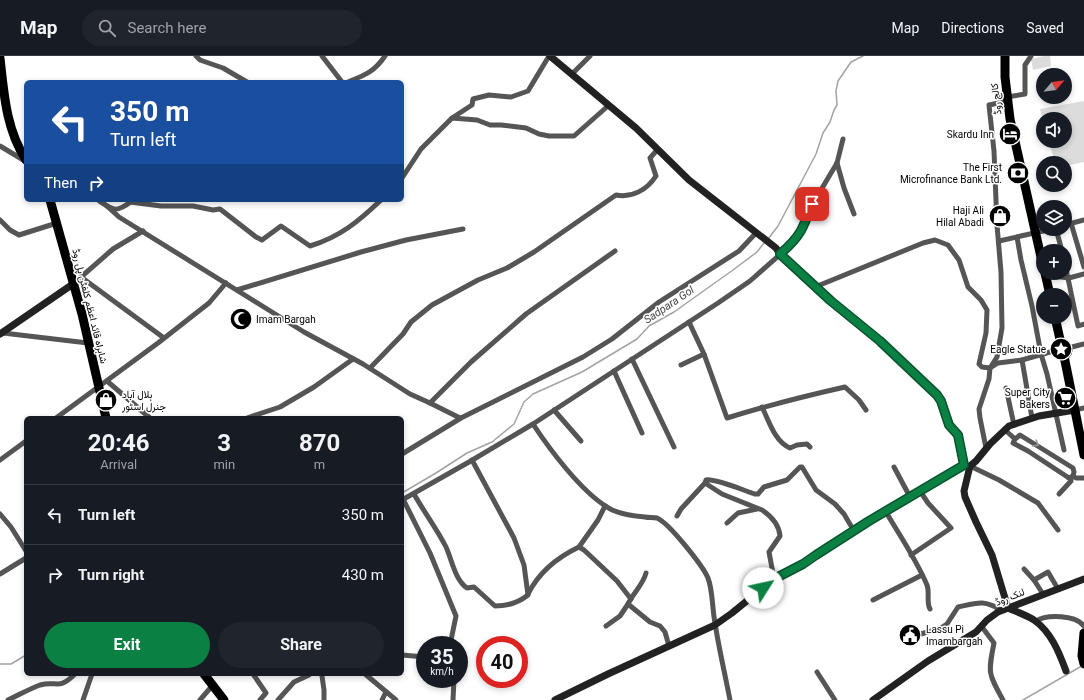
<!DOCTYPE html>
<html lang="en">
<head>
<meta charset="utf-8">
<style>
	body { margin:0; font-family:Roboto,Vazirmatn,sans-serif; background:#20242c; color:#f1f3f6; height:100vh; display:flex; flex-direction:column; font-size:15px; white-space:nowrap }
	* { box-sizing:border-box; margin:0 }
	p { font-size:13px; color:#9ea1a6 }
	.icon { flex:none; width:22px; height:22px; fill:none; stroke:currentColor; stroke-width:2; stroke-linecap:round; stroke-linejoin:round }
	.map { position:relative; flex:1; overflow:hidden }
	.drawer { position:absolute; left:24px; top:360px; width:380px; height:260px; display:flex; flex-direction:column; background:#171b24; border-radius:6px; box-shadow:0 2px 6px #0003 }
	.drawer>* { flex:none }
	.hud { position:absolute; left:24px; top:24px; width:380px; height:122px; border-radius:6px; box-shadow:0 2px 6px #0003; background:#1a4fa0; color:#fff; overflow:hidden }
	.needle { width:26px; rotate:62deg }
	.tools { position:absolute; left:1036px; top:12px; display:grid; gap:8px }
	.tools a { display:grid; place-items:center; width:36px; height:36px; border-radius:50%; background:#171b24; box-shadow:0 2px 6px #0003; font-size:20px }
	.speed { position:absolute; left:416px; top:580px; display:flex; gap:8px; font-size:20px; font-weight:700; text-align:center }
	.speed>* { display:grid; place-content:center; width:52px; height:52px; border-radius:50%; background:#171b24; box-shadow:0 2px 6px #0003; line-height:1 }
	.speed small { font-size:10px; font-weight:400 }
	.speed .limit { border:6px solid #d22; background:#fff; color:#111 }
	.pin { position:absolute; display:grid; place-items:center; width:34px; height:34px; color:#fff; margin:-17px; border-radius:8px; box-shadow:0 2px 6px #0006 }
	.me { position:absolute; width:44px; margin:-22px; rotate:55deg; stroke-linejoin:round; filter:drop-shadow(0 0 3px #0008) }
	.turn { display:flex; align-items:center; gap:14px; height:84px; padding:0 20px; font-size:18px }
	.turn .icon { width:52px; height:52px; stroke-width:2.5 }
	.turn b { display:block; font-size:28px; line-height:34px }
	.then { display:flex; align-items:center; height:38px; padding:0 20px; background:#0003; gap:8px; font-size:15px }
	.eta { display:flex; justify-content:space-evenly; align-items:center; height:68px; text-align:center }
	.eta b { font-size:24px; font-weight:700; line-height:28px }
	.primary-button { display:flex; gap:8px; margin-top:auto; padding:8px 20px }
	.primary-button a { flex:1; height:46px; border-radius:24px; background:#0b8043; color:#fff; font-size:16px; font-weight:700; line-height:46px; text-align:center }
	.primary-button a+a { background:#20242c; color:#f1f3f6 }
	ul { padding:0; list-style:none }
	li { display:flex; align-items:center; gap:12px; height:60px; padding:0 20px; border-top:1px solid #363941 }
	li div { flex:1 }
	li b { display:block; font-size:15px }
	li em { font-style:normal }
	header { display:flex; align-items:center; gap:24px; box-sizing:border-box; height:56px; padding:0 20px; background:#171b24; border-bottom:1px solid #363941 }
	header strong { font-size:19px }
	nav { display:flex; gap:22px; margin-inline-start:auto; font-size:14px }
	.search { width:280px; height:36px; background:#20242c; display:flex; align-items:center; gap:10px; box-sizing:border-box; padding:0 14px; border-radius:22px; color:#9ea1a6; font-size:15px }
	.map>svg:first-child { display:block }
	.green { fill:#dcdcdc }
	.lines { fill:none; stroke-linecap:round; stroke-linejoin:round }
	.stream { stroke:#a3a3a3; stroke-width:1.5 }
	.street { stroke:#555; stroke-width:5 }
	.secondary { stroke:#222; stroke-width:7 }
	.highway { stroke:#000; stroke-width:9 }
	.oneway { stroke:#999 }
	.route-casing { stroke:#07532c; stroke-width:10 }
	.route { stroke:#0b8043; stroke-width:7 }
	.labels { text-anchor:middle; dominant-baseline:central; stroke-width:3; stroke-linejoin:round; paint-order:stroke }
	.street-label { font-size:10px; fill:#000; stroke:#fff }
	.poi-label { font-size:10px; fill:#000; stroke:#fff; text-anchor:end }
	.water-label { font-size:11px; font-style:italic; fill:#444; stroke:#fff }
</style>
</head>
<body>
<header>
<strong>Map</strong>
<div class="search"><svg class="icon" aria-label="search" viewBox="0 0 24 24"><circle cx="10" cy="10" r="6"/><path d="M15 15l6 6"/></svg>Search here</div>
<nav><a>Map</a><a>Directions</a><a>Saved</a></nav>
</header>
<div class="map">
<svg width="1084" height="644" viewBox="0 0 1084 644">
	<rect width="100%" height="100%" fill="#fff"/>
	<!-- green -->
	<g class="green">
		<polygon points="1044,0 1050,0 1051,10 1033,14 1031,3"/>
		<polygon points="1084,45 1084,106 1065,110 1065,107 1055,107 1049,85 1065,85 1065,63 1043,64 1040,53"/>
	</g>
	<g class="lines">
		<!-- stream -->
		<g class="stream">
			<polyline points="768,183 778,170 816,98 823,77 830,66 834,54 837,49 836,35 838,25 851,6 863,0"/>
			<polyline points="402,437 436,417 467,397 492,386 514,368 524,346 533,338 582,316 637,283 649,270 674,256 733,214 757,196 764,187"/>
			<polyline points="0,608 11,608 26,599"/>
			<polyline points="1023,644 1080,611"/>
		</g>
		<!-- street -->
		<g class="street">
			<polyline points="196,0 200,4 223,12 247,26"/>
			<polyline points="322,0 342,26"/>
			<polyline points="572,18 590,0"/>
			<path d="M348,26C365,19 374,16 385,0"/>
			<polyline points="1007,41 1025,38 1025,9 1031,0"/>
			<polyline points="452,62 472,49 473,43 489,39 511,41 528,35 549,0"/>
			<polyline points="0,90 25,105"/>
			<polyline points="837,107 844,132 854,158"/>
			<polyline points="402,122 421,93 452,62 477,64 490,69 501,69 526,72 539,78 549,80 574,80 609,49"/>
			<path d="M98,144C114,155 116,157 132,145"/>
			<path d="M130,146L161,150H193L213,154L220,153L256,181L262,184L281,170L310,190C340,181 359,165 381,144"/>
			<polyline points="108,151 119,161 304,276 363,308 410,338 430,347 471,306 526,258 615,195"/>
			<polyline points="0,164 10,174 19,179 57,167"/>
			<polyline points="1071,167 1084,211"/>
			<polyline points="1065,169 1084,164"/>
			<polyline points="1056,173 1062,195"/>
			<polyline points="1017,181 1021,204 1032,250 1041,298 1047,318 1064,394"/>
			<polyline points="999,185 1052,173"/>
			<polyline points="1065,208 1078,270 1084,268"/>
			<polyline points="1045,219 1069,222 1084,218"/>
			<polyline points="81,221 164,282"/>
			<polyline points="73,228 113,193 143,175"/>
			<polyline points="815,231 923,187 935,184 948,189 959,204 968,231 981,244 987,254 986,277 979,308 982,311 990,312 998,307 1022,304 1057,294"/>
			<polyline points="237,234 361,196 406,184 463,173"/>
			<polyline points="3,277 88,287"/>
			<polyline points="1068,292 1084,288"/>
			<path d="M704,298L727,362C766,350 805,340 845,331L859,344L866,354"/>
			<polyline points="632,303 674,391"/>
			<polyline points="1022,304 1032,362"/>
			<polyline points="681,309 704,298 689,266"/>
			<path d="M370,312L403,278L411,266L432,249L478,224L507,212L534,196L616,139C632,142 647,134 656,120L650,102L658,93"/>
			<polyline points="614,315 642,377"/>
			<polyline points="107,325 150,362"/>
			<polyline points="1006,332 1014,369"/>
			<polyline points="430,347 460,362"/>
			<path d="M762,351C769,365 775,386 790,392L797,389L807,388L810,391"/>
			<polyline points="554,354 581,385"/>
			<polyline points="1075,354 1084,352"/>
			<polyline points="56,362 158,287 209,247 226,227"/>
			<polyline points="247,362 280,351 314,331 353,303"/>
			<path d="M533,368C550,394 581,435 607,451C617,458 633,460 645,461C649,462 653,461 657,462C669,467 703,510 708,522C713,535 712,552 715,567C719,593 725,618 730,644"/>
			<polyline points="1005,374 1015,383 1020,379 1073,412 1074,416 1073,420 1076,422 1084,422"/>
			<polyline points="1015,383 1013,387 1028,395 1069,422 1073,420"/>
			<polyline points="986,392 980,362 979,353 989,323 990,312 997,301 1002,272 1001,216 997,169 994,95 989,49 1008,45"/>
			<polyline points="402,398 461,362 583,301 612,283 659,246 739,195 756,177"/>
			<polyline points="0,404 26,385"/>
			<polyline points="970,410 999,424 1038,447 1058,474"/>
			<polyline points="894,411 910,441"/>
			<path d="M414,438C424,456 437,473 446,491C452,504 455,524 467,532L474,531L495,550C507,550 518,547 528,539L524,509L514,482L472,404"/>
			<polyline points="1059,438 1071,425 1071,423 1069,422"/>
			<polyline points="403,443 430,497 456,560 450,589"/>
			<polyline points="402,444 469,406 533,368 718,247 750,225 793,187 803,174 812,149 837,107 843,83"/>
			<polyline points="605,450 598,464 579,491 584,494 617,525 631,543"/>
			<path d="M886,456C900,480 916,503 927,529C930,537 926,546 930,553"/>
			<polyline points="0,458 11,471 26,495"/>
			<polyline points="677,460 681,453 705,427"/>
			<polyline points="727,467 738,457 757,453"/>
			<polyline points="911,499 951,472 928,447 920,435"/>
			<polyline points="1024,513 1034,524"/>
			<path d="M646,517C643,529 633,537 628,548L650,566L660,570L665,576L669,590"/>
			<polyline points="0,518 26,502"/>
			<path d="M774,523L769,496L780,480C779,468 771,460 762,454L722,438L705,427L706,424C715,422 745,435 755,438H758L764,431L787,424L800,411H802L816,434L835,448L844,458L854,475"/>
			<path d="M528,538C539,516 558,501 579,491"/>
			<polyline points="1043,538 1034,524 1048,516 1058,533"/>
			<polyline points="873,544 922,519"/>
			<path d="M1036,565C1047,558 1076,559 1084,570"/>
			<polyline points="606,570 620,560 628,548"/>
			<path d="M982,571L994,587C988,617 988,617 1003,644"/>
			<path d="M914,580L941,572L947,568L958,551C976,547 984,543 1001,554"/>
			<polyline points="402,599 425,601"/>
			<polyline points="817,616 835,644"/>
			<polyline points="253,618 266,637 260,644"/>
			<polyline points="365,618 396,644"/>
			<polyline points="322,620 324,634 324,644"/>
			<path d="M8,644C19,639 29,633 40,629C57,624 58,635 75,618"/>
			<polyline points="83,644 92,618"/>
			<polyline points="200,644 212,630"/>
			<polyline points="278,644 294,626 309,619 308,618"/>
			<polyline points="382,644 386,636"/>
			<polyline points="453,644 454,623"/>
		</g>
		<!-- secondary -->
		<g class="secondary">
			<polyline points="550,0 636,72 689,124 776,192 780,198 831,245 880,285 937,339 941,345 949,369 959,379 964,409"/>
			<polyline points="0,278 73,228"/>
			<path d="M1066,615C1059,596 1051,576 1034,564C1026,559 1017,556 1008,552L992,499L976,466L965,441L964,435L970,410L976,405L990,388L1009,370L1039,360L1075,354"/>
			<polyline points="555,644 608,618 715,569 732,557 774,523 803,508 816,499 869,465 964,409"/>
			<polyline points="873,644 928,605 976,576 987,564 998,556 1084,523"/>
		</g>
		<!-- highway -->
		<g class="highway">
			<polyline points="1005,0 1005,21 1010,63 1043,210"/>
			<path d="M0,2C4,38 6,73 26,104"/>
			<polyline points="50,144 82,258 106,362"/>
			<polyline points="1045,217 1050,239"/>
			<polyline points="1055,261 1061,288"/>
			<circle cx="1062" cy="294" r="6"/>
			<polyline points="1064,300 1084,399"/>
			<polyline points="1084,577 1082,600 1084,608"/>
			<polyline points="204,618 224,644"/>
		</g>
	</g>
	<!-- one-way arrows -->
	<defs><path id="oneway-chevron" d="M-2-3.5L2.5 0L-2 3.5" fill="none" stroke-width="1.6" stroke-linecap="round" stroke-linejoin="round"/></defs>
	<use class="oneway" href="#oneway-chevron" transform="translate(1036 388) rotate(31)"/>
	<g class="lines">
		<!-- route casing -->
		<g class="route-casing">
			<path id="route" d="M763,532L774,523L803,508L816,499L869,465L964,409L958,379L949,369L941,345L937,339L880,285L831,245L780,198C800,181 803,173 812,148"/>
		</g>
		<!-- route -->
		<use href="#route" class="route"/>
	</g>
	<!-- icons -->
	<defs>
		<g id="hotel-disc" transform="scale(1.15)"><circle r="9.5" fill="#000" stroke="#fff"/><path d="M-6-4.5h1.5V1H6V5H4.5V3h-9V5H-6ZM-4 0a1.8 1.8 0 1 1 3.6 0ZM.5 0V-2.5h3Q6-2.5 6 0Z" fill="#fff"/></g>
		<g id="bank-disc" transform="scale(1.15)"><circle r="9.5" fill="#000" stroke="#fff"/><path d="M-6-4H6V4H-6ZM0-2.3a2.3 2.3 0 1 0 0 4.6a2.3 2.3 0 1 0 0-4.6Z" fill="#fff"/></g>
		<g id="shop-disc" transform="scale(1.15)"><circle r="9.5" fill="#000" stroke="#fff"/><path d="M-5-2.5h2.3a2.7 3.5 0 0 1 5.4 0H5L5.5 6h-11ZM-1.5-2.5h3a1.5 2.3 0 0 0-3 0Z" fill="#fff"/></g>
		<g id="mosque-disc" transform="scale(1.15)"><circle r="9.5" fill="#000" stroke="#fff"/><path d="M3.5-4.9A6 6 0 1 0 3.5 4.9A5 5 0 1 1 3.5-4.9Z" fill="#fff"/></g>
		<g id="sight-disc" transform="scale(1.15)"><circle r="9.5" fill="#000" stroke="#fff"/><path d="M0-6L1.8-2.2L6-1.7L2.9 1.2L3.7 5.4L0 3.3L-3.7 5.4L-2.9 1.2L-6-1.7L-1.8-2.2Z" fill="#fff"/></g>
		<g id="supermarket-disc" transform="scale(1.15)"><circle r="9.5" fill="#000" stroke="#fff"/><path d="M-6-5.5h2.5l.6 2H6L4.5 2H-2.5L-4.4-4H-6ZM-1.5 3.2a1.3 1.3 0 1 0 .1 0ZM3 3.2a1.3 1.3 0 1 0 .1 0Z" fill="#fff"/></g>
		<g id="civic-disc" transform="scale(1.15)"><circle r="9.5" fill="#000" stroke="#fff"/><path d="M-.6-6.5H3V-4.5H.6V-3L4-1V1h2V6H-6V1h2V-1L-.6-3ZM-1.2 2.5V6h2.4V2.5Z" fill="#fff"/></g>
	</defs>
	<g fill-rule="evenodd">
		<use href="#hotel-disc" x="1010" y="78"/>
		<use href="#bank-disc" x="1018" y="117"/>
		<use href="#shop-disc" x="1000" y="160"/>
		<use href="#mosque-disc" x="241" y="263"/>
		<use href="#sight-disc" x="1061" y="293"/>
		<use href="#supermarket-disc" x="1065" y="342"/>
		<use href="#shop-disc" x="106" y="344"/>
		<use href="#civic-disc" x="910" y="579"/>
	</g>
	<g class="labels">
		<!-- street labels -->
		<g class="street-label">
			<text transform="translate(996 43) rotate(-97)">کالج روڈ</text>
			<text transform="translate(90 250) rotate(76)">شاہراہ قائد اعظم کلفٹن پل روڈ</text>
			<text transform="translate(1010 541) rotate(-22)">لنک روڈ</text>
		</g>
		<!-- poi labels -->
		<g class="poi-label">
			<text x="994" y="78">Skardu Inn</text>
			<text x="1002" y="111">The First<tspan x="1002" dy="12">Microfinance Bank Ltd.</tspan></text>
			<text x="984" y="154">Haji Ali<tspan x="984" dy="12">Hilal Abadi</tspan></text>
			<text x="256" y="263" text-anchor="start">Imam Bargah</text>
			<text x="1046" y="293">Eagle Statue</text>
			<text x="1050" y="336">Super City<tspan x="1050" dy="12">Bakers</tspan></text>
			<text x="122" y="338" text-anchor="start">ہلال آباد<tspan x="122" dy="12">جنرل اسٹور</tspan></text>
			<text x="926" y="573" text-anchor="start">Lassu Pi<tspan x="926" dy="12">Imambargah</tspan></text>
		</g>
		<!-- water labels -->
		<g class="water-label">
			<text transform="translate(669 249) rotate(-34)">Sadpara Gol</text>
		</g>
	</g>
</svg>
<div class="tools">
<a><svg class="needle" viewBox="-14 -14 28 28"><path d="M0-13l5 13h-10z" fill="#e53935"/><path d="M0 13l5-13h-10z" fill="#9ea1a6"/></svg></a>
<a><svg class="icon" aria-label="sound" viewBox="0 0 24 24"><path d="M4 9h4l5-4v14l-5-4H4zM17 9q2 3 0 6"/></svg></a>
<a><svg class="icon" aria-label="search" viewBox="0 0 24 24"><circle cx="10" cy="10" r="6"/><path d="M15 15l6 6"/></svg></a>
<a><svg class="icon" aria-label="layers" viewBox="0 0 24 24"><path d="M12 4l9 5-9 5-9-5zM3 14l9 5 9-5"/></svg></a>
<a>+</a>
<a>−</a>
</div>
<div class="speed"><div>35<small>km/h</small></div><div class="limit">40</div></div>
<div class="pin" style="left:812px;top:148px;background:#d93025"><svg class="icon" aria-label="arrive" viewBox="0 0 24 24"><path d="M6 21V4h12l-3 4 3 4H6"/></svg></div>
<svg class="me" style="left:763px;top:532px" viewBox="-20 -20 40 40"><circle r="19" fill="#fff"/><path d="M0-13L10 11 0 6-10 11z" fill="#0b8043"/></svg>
<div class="hud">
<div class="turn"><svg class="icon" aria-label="left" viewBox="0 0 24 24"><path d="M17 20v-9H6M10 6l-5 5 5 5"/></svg><div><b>350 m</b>Turn left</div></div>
<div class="then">Then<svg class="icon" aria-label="right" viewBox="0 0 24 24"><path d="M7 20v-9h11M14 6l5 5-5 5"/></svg></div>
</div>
<section class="drawer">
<div class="eta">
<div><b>20:46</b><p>Arrival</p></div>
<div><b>3</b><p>min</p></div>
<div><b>870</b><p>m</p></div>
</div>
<ul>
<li><svg class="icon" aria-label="left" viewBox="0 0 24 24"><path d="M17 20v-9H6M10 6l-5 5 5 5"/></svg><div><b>Turn left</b></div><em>350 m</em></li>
<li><svg class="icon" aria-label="right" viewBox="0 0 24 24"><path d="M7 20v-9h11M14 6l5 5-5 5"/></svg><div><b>Turn right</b></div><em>430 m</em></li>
</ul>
<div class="primary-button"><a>Exit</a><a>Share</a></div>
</section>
</div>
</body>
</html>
